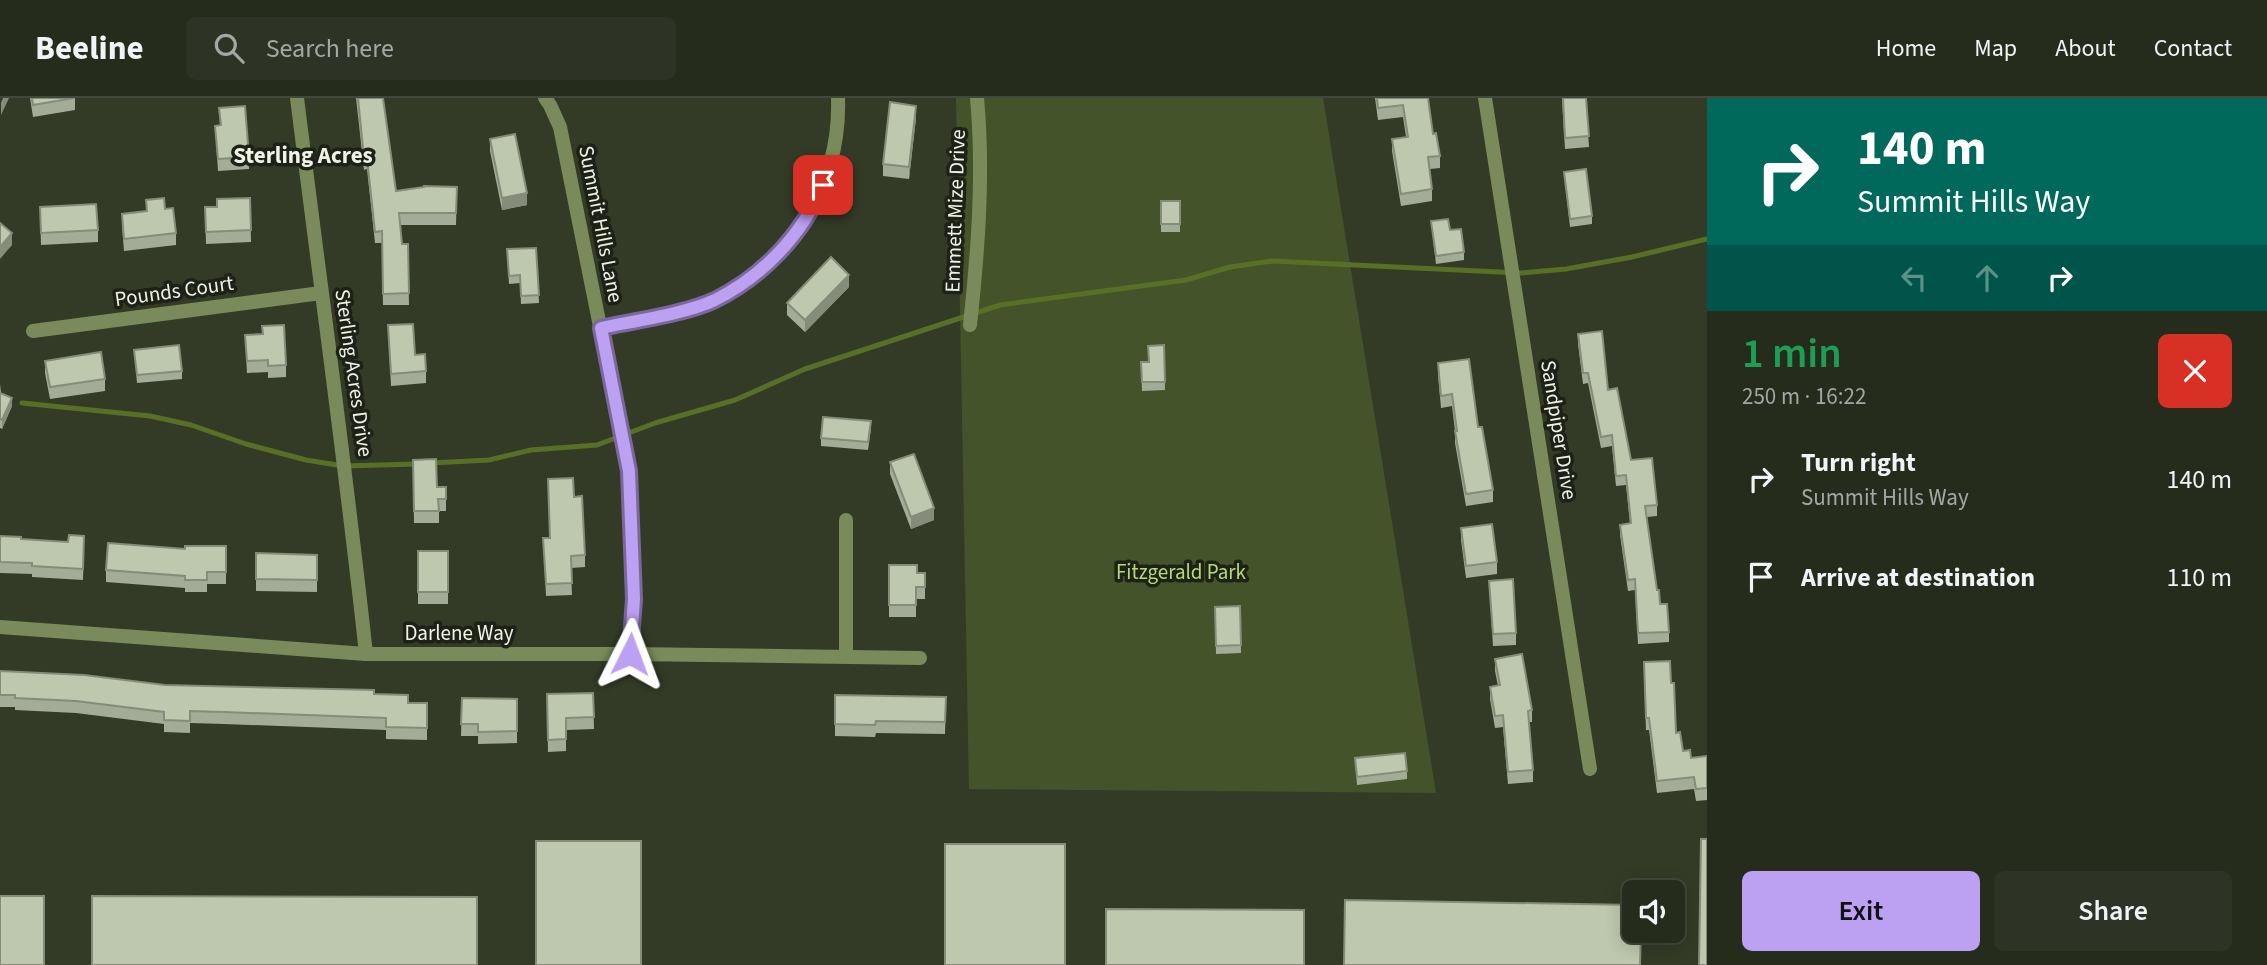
<!DOCTYPE html>
<html lang="en">
<head>
<meta charset="utf-8">
<style>
	body { margin:0; font-family:"Source Sans 3",sans-serif; background:#2e3425; color:#f1f3f6; height:100vh; display:flex; flex-direction:column; font-size:26px; white-space:nowrap }
	* { box-sizing:border-box; margin:0 }
	p { font-size:23px; color:#a4a7a3 }
	.icon { flex:none; width:38px; height:38px; fill:none; stroke:currentColor; stroke-width:2; stroke-linecap:round; stroke-linejoin:round }
	.map { position:relative; flex:1; overflow:hidden }
	.side { display:flex; flex-direction:column; background:#262c1c; width:560px }
	.side>* { flex:none }
	.guide { background:#00695c; color:#fff; overflow:hidden }
	.fabs { position:absolute; left:1622px; top:782px; display:grid; gap:14px }
	.fabs a { display:grid; place-items:center; width:63px; height:63px; border-radius:10px; background:#262c1c; box-shadow:0 4px 18px #0003,0 0 0 2px #42483b; font-size:35px }
	.pin { position:absolute; display:grid; place-items:center; width:60px; height:60px; color:#fff; margin:-30px; border-radius:14px; box-shadow:0 4px 10px #0006 }
	.me { position:absolute; width:77px; margin:-38px; rotate:3deg; stroke-linejoin:round; filter:drop-shadow(0 0 5px #0008) }
	.turn { display:flex; align-items:center; gap:24px; height:147px; padding:0 35px; font-size:32px }
	.turn .icon { width:91px; height:91px; stroke-width:2.5 }
	.turn b { display:block; font-size:49px; line-height:60px }
	.lanes { display:flex; align-items:center; height:66px; padding:0 35px; background:#0003; justify-content:center; gap:35px; direction:ltr }
	.lanes .off { opacity:.35 }
	.round { display:grid; place-items:center; flex:none; width:74px; height:74px; border-radius:10px; background:#2e3425 }
	.summary { display:flex; align-items:center; justify-content:space-between; height:119px; padding:0 35px }
	h1 { font-size:42px; font-weight:600; line-height:52px; color:#1e9e55 }
	.button { display:flex; gap:14px; margin-top:auto; padding:14px 35px }
	.button a { flex:1; height:80px; border-radius:10px; background:#bca0f2; color:#111; font-size:28px; font-weight:600; line-height:80px; text-align:center }
	.button a+a { background:#2e3425; color:#f1f3f6 }
	ul { padding:0; list-style:none }
	li { display:flex; align-items:center; gap:21px; height:98px; padding:0 35px }
	li div { flex:1 }
	li b { display:block; font-size:26px }
	li em { font-style:normal }
	header { display:flex; align-items:center; gap:42px; box-sizing:border-box; height:98px; padding:0 35px; background:#262c1c; border-bottom:2px solid #42483b }
	header strong { font-size:33px }
	nav { display:flex; gap:38px; margin-inline-start:auto; font-size:24px }
	.search { width:490px; height:63px; background:#2e3425; display:flex; align-items:center; gap:18px; box-sizing:border-box; padding:0 24px; border-radius:10px; color:#a4a7a3; font-size:26px }
	main { display:flex; flex:1; min-height:0 }
	.map>svg:first-child { display:block }
	.green { fill:#44532a }
	.lines { fill:none; stroke-linecap:round; stroke-linejoin:round }
	.stream { stroke:#587026; stroke-width:5 }
	.street { stroke:#798b5a; stroke-width:14 }
	.wall { fill:#a3ac96 }
	.shaded-wall { fill:#858c7a }
	.building { fill:#bec8ae; stroke:#858c7a; stroke-width:2 }
	.route-casing { stroke:#7a689d; stroke-width:18 }
	.route { stroke:#bca0f2; stroke-width:12 }
	.labels { text-anchor:middle; dominant-baseline:central; stroke-width:7; stroke-linejoin:round; paint-order:stroke }
	.street-label { font-size:21px; fill:#eef3e6; stroke:#1d2117 }
	.park-label { font-size:21px; fill:#b6da75; stroke:#1d2117 }
	.neighbourhood-label { font-size:23px; font-weight:bold; fill:#eef3e6; stroke:#1d2117 }
</style>
</head>
<body>
<header>
<strong>Beeline</strong>
<div class="search"><svg class="icon" aria-label="search" viewBox="0 0 24 24"><circle cx="10" cy="10" r="6"/><path d="M15 15l6 6"/></svg>Search here</div>
<nav><a>Home</a><a>Map</a><a>About</a><a>Contact</a></nav>
</header>
<main>
<div class="map">
<svg width="1707" height="867" viewBox="0 0 1707 867">
	<rect width="100%" height="100%" fill="#333b26"/>
	<!-- green -->
	<polygon class="green" points="956,0 1323,0 1436,695 969,691"/>
	<g class="lines">
		<!-- stream -->
		<g class="stream">
			<polyline points="22,305 150,318 191,327 246,346 306,362 343,368 418,366"/>
			<polyline points="431,365 489,362 531,352 597,347 655,325 735,302 805,271 1000,207 1186,182 1230,169 1272,163 1520,175 1566,171 1632,159 1707,141"/>
		</g>
		<!-- street -->
		<g class="street">
			<path d="M297,0C320,185 346,370 366,556"/>
			<polyline points="545,0 550,7 560,29 629,373 633,501 630,556"/>
			<polyline points="1485,0 1590,671"/>
			<path d="M970,227C978,152 984,76 977,0"/>
			<path d="M601,230C636,222 682,217 715,202C792,166 841,85 838,0"/>
			<polyline points="33,233 321,195"/>
			<polyline points="0,529 366,556 630,556 920,560"/>
			<polyline points="846,558 846,422"/>
		</g>
	</g>
	<!-- wall -->
	<g class="wall">
		<polygon points="30,0 75,0 75,12 33,19"/>
		<polygon points="356,0 383,0 396,93 457,89 456,127 400,127 402,146 408,146 409,207 383,207 382,145 375,145 367,71 364,72"/>
		<polygon points="1375,0 1428,0 1433,36 1440,58 1440,70 1430,71 1432,91 1432,103 1401,108 1392,53 1392,41 1406,39 1403,19 1378,22"/>
		<polygon points="1562,0 1586,0 1589,49 1565,51"/>
		<polygon points="219,10 249,59 249,71 218,73 215,28 220,27"/>
		<polygon points="916,20 909,81 883,78 883,66"/>
		<polygon points="490,41 527,107 502,112 490,53"/>
		<polygon points="1564,74 1592,118 1592,126 1570,129"/>
		<polygon points="250,100 251,144 206,146 205,109 217,109"/>
		<polygon points="146,102 165,111 176,135 176,147 124,153 122,128 122,116 146,114"/>
		<rect x="1161" y="103" width="19" height="31"/>
		<polygon points="40,109 98,132 98,144 41,147"/>
		<polygon points="1431,123 1450,132 1464,154 1464,162 1436,166"/>
		<polygon points="536,150 539,205 521,206 520,185 509,186 507,151"/>
		<polygon points="849,189 805,234 787,217 787,205"/>
		<polygon points="388,227 415,257 426,273 426,285 391,288"/>
		<polygon points="262,236 286,267 286,279 268,280 268,274 247,275 245,237"/>
		<polygon points="1578,236 1608,292 1631,362 1657,407 1657,418 1647,419 1657,492 1669,534 1669,544 1638,546 1635,492 1628,493 1620,437 1620,427 1630,425 1626,387 1616,388 1612,348 1601,350 1588,285 1583,286 1578,246"/>
		<polygon points="1164,247 1165,292 1142,293 1141,264 1148,264"/>
		<polygon points="134,252 182,273 182,281 137,285"/>
		<polygon points="45,263 105,281 105,293 50,301 45,275"/>
		<polygon points="1438,265 1478,329 1493,392 1493,404 1466,408 1455,345 1455,333 1452,308 1441,310 1438,277"/>
		<polygon points="0,286 1,295 12,308 2,331 0,330"/>
		<polygon points="871,331 868,352 821,348 821,340"/>
		<polygon points="413,362 437,389 446,389 446,413 439,413 439,425 414,425"/>
		<polygon points="890,364 934,422 911,431 890,376"/>
		<polygon points="574,399 585,457 585,469 571,470 572,497 546,498 543,440 550,440"/>
		<polygon points="1461,430 1497,464 1497,476 1466,480 1461,442"/>
		<polygon points="0,438 84,449 83,482 32,479 32,476 0,475"/>
		<polygon points="226,448 226,486 207,486 207,494 185,494 185,490 106,484 106,472 185,451"/>
		<rect x="418" y="453" width="30" height="53"/>
		<polygon points="256,455 317,457 317,494 256,493"/>
		<polygon points="889,467 917,475 925,475 925,501 916,501 916,519 889,519"/>
		<polygon points="1489,483 1516,535 1516,547 1493,548"/>
		<polygon points="1240,508 1241,555 1216,556 1215,509"/>
		<polygon points="1495,561 1532,612 1532,624 1529,624 1533,672 1533,684 1508,686 1503,629 1495,630 1490,601 1490,589 1498,588 1495,573"/>
		<polygon points="0,573 165,587 374,596 408,605 427,605 427,642 386,641 386,632 224,626 190,625 190,635 164,634 164,626 76,615 15,612 15,609 0,609"/>
		<polygon points="1644,576 1671,585 1676,635 1683,653 1691,660 1707,658 1707,702 1696,703 1694,691 1657,695 1649,632 1646,632"/>
		<polygon points="593,595 594,631 566,632 566,653 548,654 547,596"/>
		<polygon points="835,597 946,599 945,636 876,635 875,639 835,638"/>
		<polygon points="462,600 517,601 517,645 478,646 478,638 461,638"/>
		<polygon points="1355,660 1407,673 1407,681 1357,687"/>
	</g>
	<!-- shaded-wall -->
	<g class="shaded-wall">
		<polygon points="3,0 9,0 1,17 1,5"/>
		<polygon points="916,8 916,20 909,81 909,69"/>
		<polygon points="527,95 527,107 502,112 502,100"/>
		<polygon points="12,135 12,147 0,161 0,149"/>
		<polygon points="849,177 849,189 805,234 805,222"/>
		<polygon points="12,300 12,308 2,331 2,322"/>
		<polygon points="934,410 934,422 911,431 911,419"/>
	</g>
	<!-- building -->
	<g class="building">
		<polygon points="32,0 74,0 33,7"/>
		<polygon points="358,0 383,0 396,93 424,89 424,88 457,89 456,115 399,115 402,146 408,146 409,195 383,196 382,133 375,134 367,60 364,60"/>
		<polygon points="1377,0 1428,0 1433,36 1436,35 1440,58 1428,59 1432,91 1401,96 1392,41 1408,39 1403,7 1378,10"/>
		<polygon points="1563,0 1586,0 1589,38 1565,40"/>
		<polygon points="890,4 916,8 909,69 883,66"/>
		<polygon points="245,8 249,59 218,61 215,28 221,27 219,10"/>
		<polygon points="515,36 527,95 502,100 490,41"/>
		<polygon points="1586,71 1592,118 1570,121 1564,74"/>
		<polygon points="164,100 165,111 173,110 176,135 124,141 122,116 147,113 146,102"/>
		<polygon points="250,100 251,132 206,134 205,109 217,109 217,101"/>
		<rect x="1161" y="103" width="19" height="23"/>
		<polygon points="96,106 98,132 41,135 40,109"/>
		<polygon points="1448,121 1450,132 1461,131 1464,154 1436,158 1431,123"/>
		<polygon points="0,125 12,135 0,149"/>
		<polygon points="536,150 539,197 521,198 520,177 509,178 507,151"/>
		<polygon points="831,159 849,177 805,222 787,205"/>
		<polygon points="413,226 415,257 425,256 426,273 391,276 388,227"/>
		<polygon points="284,227 286,267 268,268 268,262 247,263 245,237 263,236 262,228"/>
		<polygon points="1602,233 1608,292 1617,290 1631,362 1652,360 1657,407 1645,408 1657,492 1659,492 1660,506 1667,506 1669,534 1638,535 1635,481 1628,482 1620,427 1631,425 1626,377 1616,378 1612,337 1601,339 1588,275 1583,275 1578,236"/>
		<polygon points="179,247 182,273 137,277 134,252"/>
		<polygon points="1164,247 1165,284 1142,284 1141,264 1149,264 1148,248"/>
		<polygon points="101,254 105,281 50,289 45,263"/>
		<polygon points="1469,261 1478,329 1482,329 1493,392 1466,396 1455,333 1457,333 1452,296 1441,298 1438,265"/>
		<polygon points="0,295 12,300 2,322 0,321"/>
		<polygon points="823,319 871,323 868,344 821,340"/>
		<polygon points="914,356 934,410 911,419 890,364"/>
		<polygon points="436,361 437,389 446,389 446,401 438,401 439,413 414,413 413,362"/>
		<polygon points="573,380 574,399 582,398 585,457 571,458 572,485 546,486 543,440 550,440 548,381"/>
		<polygon points="1492,426 1497,464 1466,468 1461,430"/>
		<polygon points="69,437 84,438 83,471 32,468 32,465 0,464 0,438 21,439 21,441 68,444"/>
		<polygon points="108,445 185,451 185,448 226,448 226,474 207,474 207,482 185,482 185,478 106,472"/>
		<rect x="418" y="453" width="30" height="41"/>
		<polygon points="256,455 317,457 317,482 256,481"/>
		<polygon points="889,467 917,467 917,475 925,475 925,489 916,489 916,507 889,507"/>
		<polygon points="1513,481 1516,535 1493,536 1489,483"/>
		<polygon points="1240,508 1241,547 1216,548 1215,509"/>
		<polygon points="1522,556 1532,612 1528,613 1533,672 1508,674 1503,617 1495,618 1490,589 1500,587 1495,561"/>
		<polygon points="1670,563 1671,585 1674,585 1676,635 1680,634 1683,653 1690,652 1691,660 1707,658 1707,690 1696,691 1694,679 1657,683 1649,620 1646,620 1644,564"/>
		<polygon points="0,573 84,577 165,587 374,592 374,596 408,597 408,605 427,605 427,630 386,629 386,620 224,614 190,613 190,623 164,622 164,614 76,603 15,600 15,597 0,597"/>
		<polygon points="593,595 594,619 566,620 566,641 548,642 547,596"/>
		<polygon points="835,597 946,599 945,624 876,623 875,627 835,626"/>
		<polygon points="462,600 517,601 517,633 478,634 478,626 461,626"/>
		<polygon points="1405,655 1407,673 1357,679 1355,660"/>
		<polygon points="1701,741 1707,741 1707,867 1699,867"/>
		<rect x="536" y="743" width="105" height="124"/>
		<rect x="945" y="746" width="120" height="121"/>
		<rect x="0" y="798" width="44" height="69"/>
		<polygon points="92,798 477,799 477,867 92,867"/>
		<polygon points="1345,802 1634,807 1634,833 1641,833 1640,867 1344,867"/>
		<polygon points="1106,811 1304,812 1304,867 1106,867"/>
	</g>
	<g class="lines">
		<!-- route casing -->
		<g class="route-casing">
			<path id="route" d="M630,556L634,501L629,373L601,230C634,223 685,216 715,202C763,178 803,136 823,87"/>
		</g>
		<!-- route -->
		<use href="#route" class="route"/>
	</g>
	<g class="labels">
		<!-- street labels -->
		<g class="street-label">
			<text transform="translate(955 113) rotate(-88)">Emmett Mize Drive</text>
			<text transform="translate(601 126) rotate(79)">Summit Hills Lane</text>
			<text transform="translate(174 193) rotate(-8)">Pounds Court</text>
			<text transform="translate(354 275) rotate(82)">Sterling Acres Drive</text>
			<text transform="translate(1559 332) rotate(81)">Sandpiper Drive</text>
			<text x="459" y="535">Darlene Way</text>
		</g>
		<!-- park labels -->
		<g class="park-label">
			<text x="1181" y="474">Fitzgerald Park</text>
		</g>
		<!-- neighbourhood labels -->
		<g class="neighbourhood-label">
			<text x="303" y="57">Sterling Acres</text>
		</g>
	</g>
</svg>
<div class="fabs">
<a><svg class="icon" aria-label="sound" viewBox="0 0 24 24"><path d="M4 9h4l5-4v14l-5-4H4zM17 9q2 3 0 6"/></svg></a>
</div>
<div class="pin" style="left:823px;top:87px;background:#d93025"><svg class="icon" aria-label="arrive" viewBox="0 0 24 24"><path d="M6 21V4h12l-3 4 3 4H6"/></svg></div>
<svg class="me" style="left:630px;top:556px" viewBox="-20 -20 40 40"><path d="M0-17L14 15 0 8-14 15z" fill="#bca0f2" stroke="#fff" stroke-width="4"/></svg>
</div>
<section class="side">
<div class="guide">
<div class="turn"><svg class="icon" aria-label="right" viewBox="0 0 24 24"><path d="M7 20v-9h11M14 6l5 5-5 5"/></svg><div><b>140 m</b>Summit Hills Way</div></div>
<div class="lanes"><svg class="icon off" aria-label="left" viewBox="0 0 24 24"><path d="M17 20v-9H6M10 6l-5 5 5 5"/></svg><svg class="icon off" aria-label="ahead" viewBox="0 0 24 24"><path d="M12 20V5M6 11l6-6 6 6"/></svg><svg class="icon" aria-label="right" viewBox="0 0 24 24"><path d="M7 20v-9h11M14 6l5 5-5 5"/></svg></div>
</div>
<div class="summary"><div><h1>1 min</h1><p>250 m · 16:22</p></div><a class="round" style="background:#d93025;color:#fff"><svg class="icon" aria-label="close" viewBox="0 0 24 24"><path d="M6 6l12 12M18 6L6 18"/></svg></a></div>
<ul>
<li><svg class="icon" aria-label="right" viewBox="0 0 24 24"><path d="M7 20v-9h11M14 6l5 5-5 5"/></svg><div><b>Turn right</b><p>Summit Hills Way</p></div><em>140 m</em></li>
<li><svg class="icon" aria-label="arrive" viewBox="0 0 24 24"><path d="M6 21V4h12l-3 4 3 4H6"/></svg><div><b>Arrive at destination</b></div><em>110 m</em></li>
</ul>
<div class="button"><a>Exit</a><a>Share</a></div>
</section>
</main>
</body>
</html>
